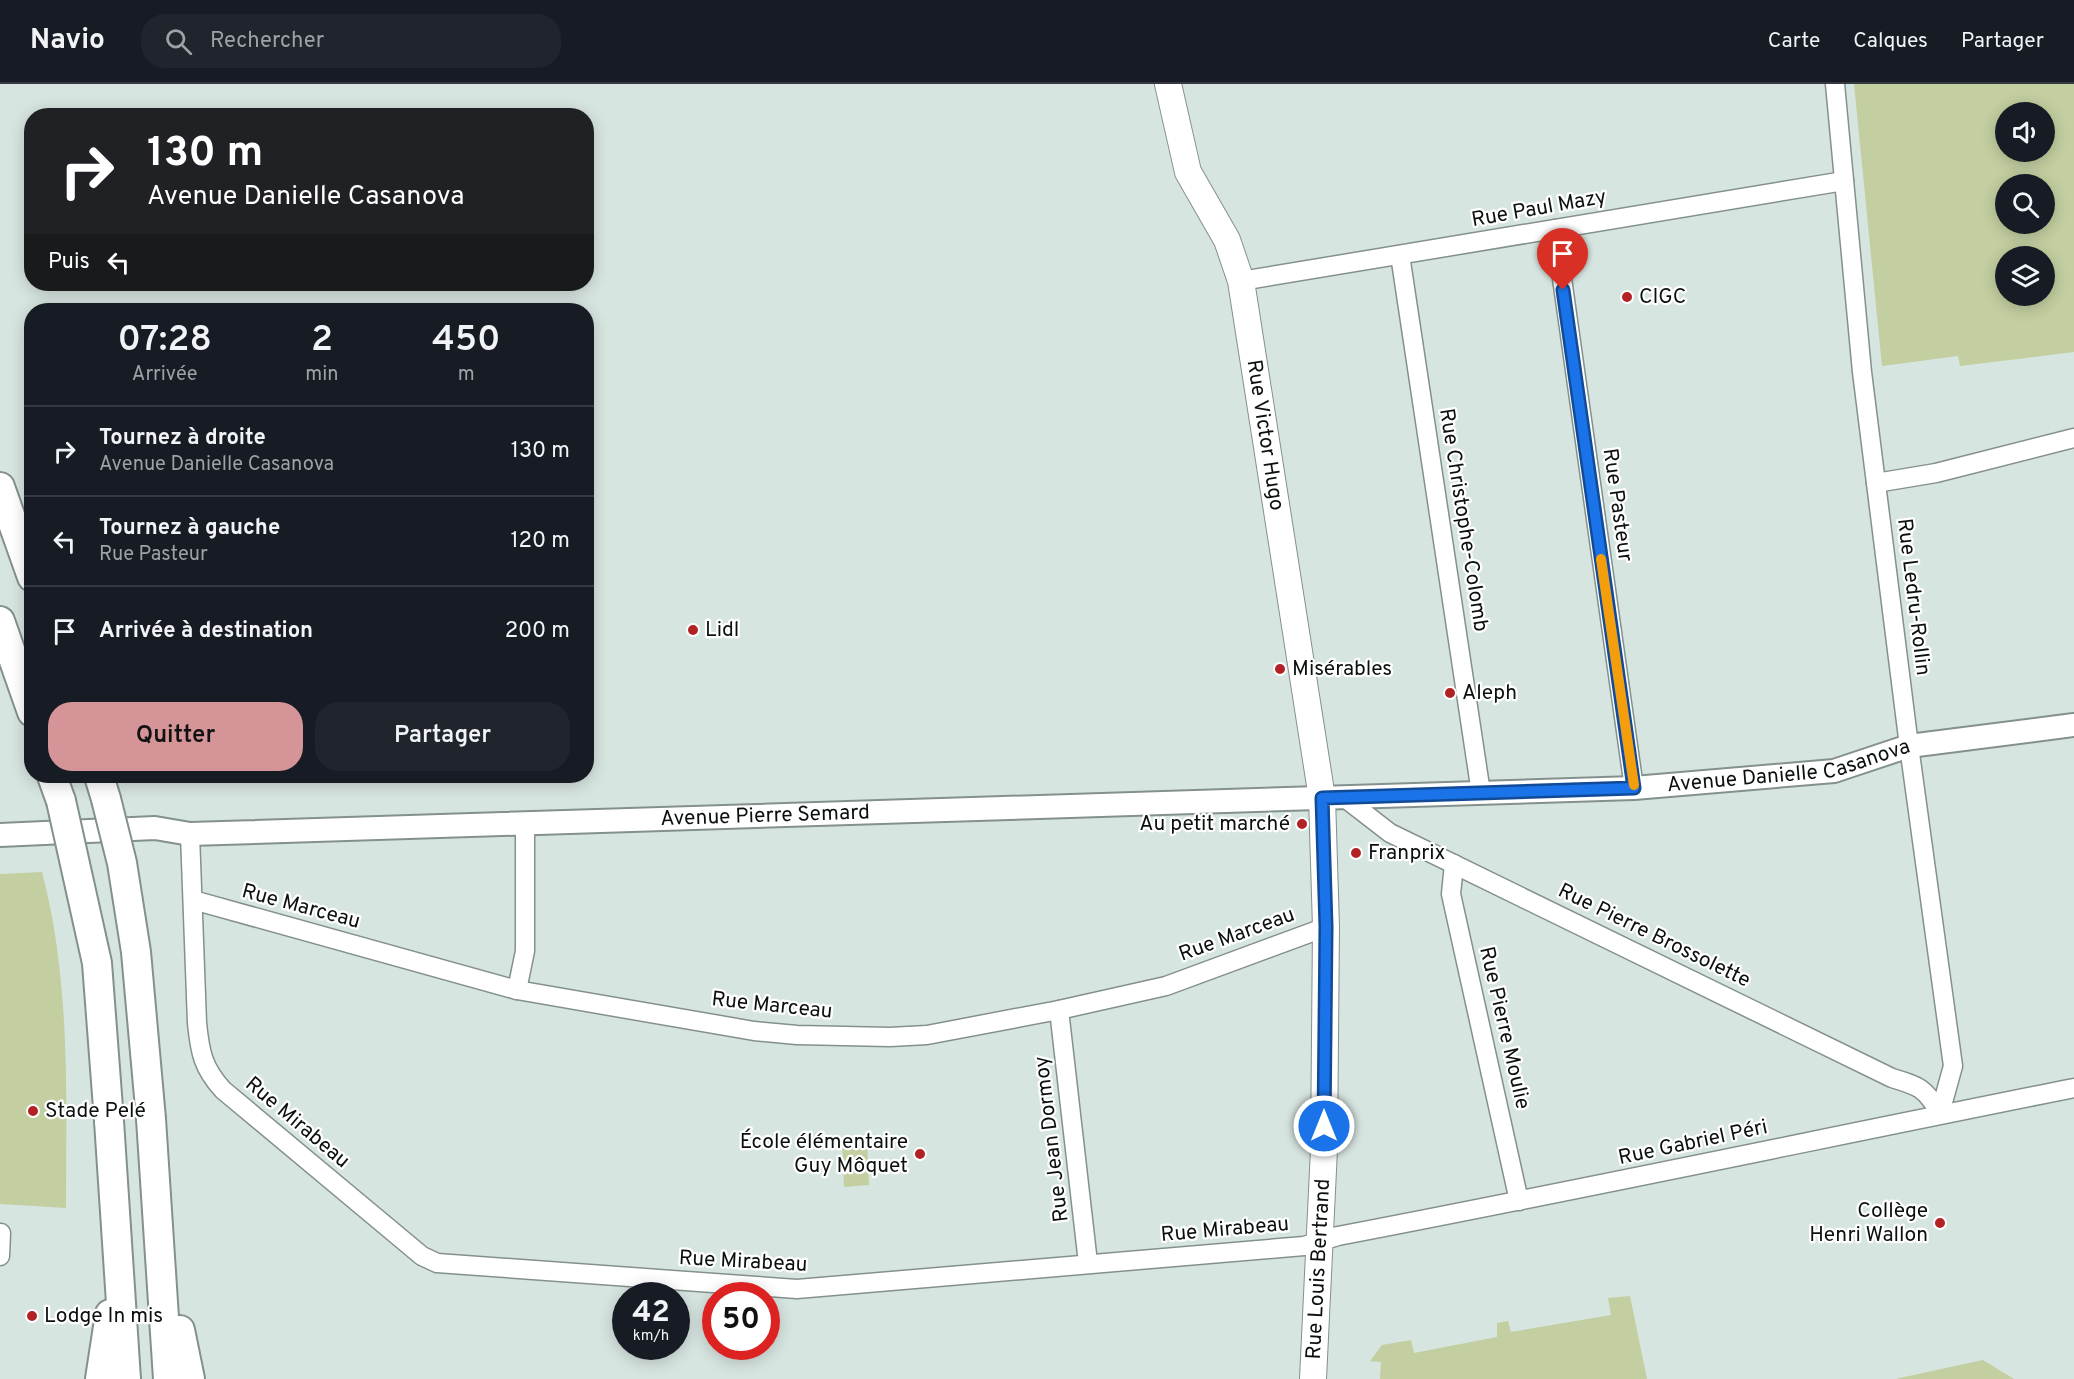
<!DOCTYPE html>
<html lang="fr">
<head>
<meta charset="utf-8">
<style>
	body { margin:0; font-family:Overpass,sans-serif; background:#20242c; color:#f1f3f6; height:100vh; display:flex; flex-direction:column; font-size:22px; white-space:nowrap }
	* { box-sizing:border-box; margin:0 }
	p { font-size:20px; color:#9ea1a6 }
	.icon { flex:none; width:33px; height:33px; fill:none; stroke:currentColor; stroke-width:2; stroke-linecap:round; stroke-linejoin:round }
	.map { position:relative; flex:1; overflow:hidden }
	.side { position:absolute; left:24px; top:219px; width:570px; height:480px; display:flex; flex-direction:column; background:#171b24; border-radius:24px; box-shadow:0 3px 15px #0003 }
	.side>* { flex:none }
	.hud { position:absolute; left:24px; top:24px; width:570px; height:183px; border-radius:24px; box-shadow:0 3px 15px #0003; background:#202124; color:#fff; overflow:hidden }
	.buttons { position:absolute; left:1995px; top:18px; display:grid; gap:12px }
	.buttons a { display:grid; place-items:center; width:60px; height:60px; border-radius:50%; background:#171b24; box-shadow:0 3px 15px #0003; font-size:30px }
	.speed { position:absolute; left:612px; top:1198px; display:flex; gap:12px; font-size:30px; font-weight:700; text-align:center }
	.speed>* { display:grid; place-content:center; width:78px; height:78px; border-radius:50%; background:#171b24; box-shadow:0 3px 15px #0003; line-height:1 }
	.speed small { font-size:15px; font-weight:400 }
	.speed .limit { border:9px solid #d22; background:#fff; color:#111 }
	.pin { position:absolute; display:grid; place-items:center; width:51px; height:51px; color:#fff; margin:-62px -26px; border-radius:50% 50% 50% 0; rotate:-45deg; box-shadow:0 0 6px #0007 }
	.pin .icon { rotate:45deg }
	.me { position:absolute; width:66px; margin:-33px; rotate:0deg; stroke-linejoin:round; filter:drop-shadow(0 0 4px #0008) }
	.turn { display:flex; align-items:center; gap:21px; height:126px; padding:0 24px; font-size:27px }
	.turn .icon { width:78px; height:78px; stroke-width:2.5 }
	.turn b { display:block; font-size:42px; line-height:51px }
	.then { display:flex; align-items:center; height:57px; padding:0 24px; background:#0003; gap:12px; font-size:22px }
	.eta { display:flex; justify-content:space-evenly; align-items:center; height:102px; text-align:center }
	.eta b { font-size:36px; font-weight:600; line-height:42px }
	.primary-button { display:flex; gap:12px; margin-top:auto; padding:12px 24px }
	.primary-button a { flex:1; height:69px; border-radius:24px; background:#d59598; color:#111; font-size:24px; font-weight:600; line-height:69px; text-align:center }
	.primary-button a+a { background:#20242c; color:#f1f3f6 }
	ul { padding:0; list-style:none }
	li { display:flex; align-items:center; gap:18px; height:90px; padding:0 24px; border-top:2px solid #363941 }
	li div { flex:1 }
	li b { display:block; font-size:22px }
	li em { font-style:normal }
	header { display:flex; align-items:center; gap:36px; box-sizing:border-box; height:84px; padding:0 30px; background:#171b24; border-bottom:2px solid #363941 }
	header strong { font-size:28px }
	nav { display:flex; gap:33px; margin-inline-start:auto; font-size:21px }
	.search { width:420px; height:54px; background:#20242c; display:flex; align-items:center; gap:15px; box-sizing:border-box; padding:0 21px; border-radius:24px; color:#9ea1a6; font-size:22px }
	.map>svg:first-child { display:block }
	.green { fill:#c3cea1; fill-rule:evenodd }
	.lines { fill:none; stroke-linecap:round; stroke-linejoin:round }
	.minor-casing { stroke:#84908d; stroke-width:21 }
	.tertiary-casing { stroke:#84908d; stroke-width:26 }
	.secondary-casing { stroke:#84908d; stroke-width:28 }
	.trunk-casing { stroke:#84908d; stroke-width:32 }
	.minor { stroke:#fff; stroke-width:18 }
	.tertiary { stroke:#fff; stroke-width:22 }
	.secondary { stroke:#fff; stroke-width:26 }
	.trunk { stroke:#fff; stroke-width:28 }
	.trunk-bridge-casing { stroke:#84908d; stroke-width:32; stroke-linecap:butt }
	.trunk-bridge { stroke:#fff; stroke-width:28 }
	.route-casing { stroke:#114b97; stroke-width:15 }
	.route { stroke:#1a73e8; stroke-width:10 }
	.slow { stroke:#f59e0b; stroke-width:10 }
	.poi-dot { fill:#b22224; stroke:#fff; stroke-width:2 }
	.labels { text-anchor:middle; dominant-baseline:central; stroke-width:4.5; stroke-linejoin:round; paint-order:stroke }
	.street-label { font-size:21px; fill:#0b100f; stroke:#fff }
	.poi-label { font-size:21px; fill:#0b100f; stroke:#fff; text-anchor:start }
</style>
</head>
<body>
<header>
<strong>Navio</strong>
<div class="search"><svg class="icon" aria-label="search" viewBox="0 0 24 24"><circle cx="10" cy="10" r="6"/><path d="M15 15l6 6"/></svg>Rechercher</div>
<nav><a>Carte</a><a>Calques</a><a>Partager</a></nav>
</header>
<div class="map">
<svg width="2074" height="1295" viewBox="0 0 2074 1295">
	<rect width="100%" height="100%" fill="#d7e5e1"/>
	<!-- green -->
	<g class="green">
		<path d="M1854,0H2074V268L1960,282L1958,272L1882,282ZM2006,28H2044V68H2006ZM2006,100H2044V140H2006ZM2006,172H2044V212H2006Z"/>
		<path d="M42,788C71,898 66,1011 66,1124L0,1120V790Z"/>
		<polygon points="867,1054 869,1101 844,1103 842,1055"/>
		<polygon points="1630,1212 1647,1295 1380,1295 1381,1278 1370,1277 1382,1261 1411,1256 1414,1269 1497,1253 1497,1239 1508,1237 1511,1248 1611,1231 1608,1214"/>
		<polygon points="1983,1276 2014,1295 1895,1295"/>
	</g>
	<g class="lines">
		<!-- minor casing -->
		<g class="minor-casing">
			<g id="minor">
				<polyline points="1835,0 1862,288 1909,662 1953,982 1940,1029"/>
				<polyline points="1555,145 1634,704"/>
				<polyline points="1400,171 1481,709"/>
				<polyline points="1241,197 1844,97"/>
				<polyline points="1876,399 1936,389 2074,354"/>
				<path d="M1346,715L1390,749L1892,994C1919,1002 1925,1004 1940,1029"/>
				<path d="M190,750L197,939C200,969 203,984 223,1006L422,1172L437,1179L797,1205L1304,1162L1338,1152C1584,1105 1829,1053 2074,1004"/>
				<polyline points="1454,780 1451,810 1519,1117"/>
				<polyline points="193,816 517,906 754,947 797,951 890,953 927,951 1059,926 1166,902 1326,843"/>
				<polyline points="517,906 525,867 525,741"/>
				<polyline points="1059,926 1088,1179"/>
				<polyline points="0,1172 1,1149"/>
			</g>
		</g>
		<!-- tertiary casing -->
		<g class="tertiary-casing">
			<g id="tertiary">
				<path id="s1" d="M0,751L155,744L190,750L1634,704L1834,687L1909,662L2074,641"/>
			</g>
		</g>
		<!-- secondary casing -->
		<g class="secondary-casing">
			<g id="secondary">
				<path id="s2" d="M1168,0L1188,88L1227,156L1241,197L1322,714L1326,843L1324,1065L1313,1295"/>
			</g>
		</g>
		<!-- trunk casing -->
		<g class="trunk-casing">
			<g id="trunk">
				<polyline points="0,403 32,493"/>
				<polyline points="0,537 32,628"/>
				<polyline points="52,692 61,717"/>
				<polyline points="99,692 106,715"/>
				<polyline points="151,1035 168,1295"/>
				<polyline points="109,1037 126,1295"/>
				<polyline points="180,1246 190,1295"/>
				<polyline points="100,1295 110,1230"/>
			</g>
		</g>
		<!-- minor -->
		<use href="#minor" class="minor"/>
		<!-- tertiary -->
		<use href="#tertiary" class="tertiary"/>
		<!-- secondary -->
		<use href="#secondary" class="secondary"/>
		<!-- trunk -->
		<use href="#trunk" class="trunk"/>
		<!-- trunk-bridge casing -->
		<g class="trunk-bridge-casing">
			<g id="trunk-bridge">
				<polyline points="106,715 122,779 136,868 151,1035"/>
				<polyline points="61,717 97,879 109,1037"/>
			</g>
		</g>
		<!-- trunk-bridge -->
		<use href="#trunk-bridge" class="trunk-bridge"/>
	</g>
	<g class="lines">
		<!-- route casing -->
		<g class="route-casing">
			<polyline id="route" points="1324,1042 1326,843 1322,714 1634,704 1563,206"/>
		</g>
		<!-- route -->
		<use href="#route" class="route"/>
		<!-- slow -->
		<polyline class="slow" points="1601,475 1634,701"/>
	</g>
	<!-- markers -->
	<g class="poi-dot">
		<circle cx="1627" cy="213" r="6"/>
		<circle cx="693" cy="546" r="6"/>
		<circle cx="1280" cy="585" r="6"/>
		<circle cx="1450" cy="609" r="6"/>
		<circle cx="1302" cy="740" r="6"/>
		<circle cx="1356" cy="769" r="6"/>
		<circle cx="33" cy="1027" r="6"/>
		<circle cx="920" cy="1070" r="6"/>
		<circle cx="1940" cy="1139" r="6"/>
		<circle cx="32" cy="1232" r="6"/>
	</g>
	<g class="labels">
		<!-- street labels -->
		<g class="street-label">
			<text transform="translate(1539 125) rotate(-10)">Rue Paul Mazy</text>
			<text stroke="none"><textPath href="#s2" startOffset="368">Rue Victor Hugo</textPath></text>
			<text transform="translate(1617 421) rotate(82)">Rue Pasteur</text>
			<text transform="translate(1463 436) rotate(81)">Rue Christophe-Colomb</text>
			<text transform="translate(1913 513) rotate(83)">Rue Ledru-Rollin</text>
			<text stroke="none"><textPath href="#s1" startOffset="1792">Avenue Danielle Casanova</textPath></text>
			<text stroke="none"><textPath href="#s1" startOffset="766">Avenue Pierre Semard</textPath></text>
			<text transform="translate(301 823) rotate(15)">Rue Marceau</text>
			<text transform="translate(1237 851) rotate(-20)">Rue Marceau</text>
			<text transform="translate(1654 852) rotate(26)">Rue Pierre Brossolette</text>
			<text transform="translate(772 922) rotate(6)">Rue Marceau</text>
			<text transform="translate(1504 944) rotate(77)">Rue Pierre Moulie</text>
			<text transform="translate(297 1039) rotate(40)">Rue Mirabeau</text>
			<text transform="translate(1052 1055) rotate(-97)">Rue Jean Dormoy</text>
			<text transform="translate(1693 1059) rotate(-12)">Rue Gabriel Péri</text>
			<text transform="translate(1225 1146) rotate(-5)">Rue Mirabeau</text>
			<text transform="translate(743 1178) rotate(3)">Rue Mirabeau</text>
			<text transform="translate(1319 1185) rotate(-87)">Rue Louis Bertrand</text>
		</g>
		<!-- poi labels -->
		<g class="poi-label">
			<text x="1639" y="213">CIGC</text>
			<text x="705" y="546">Lidl</text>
			<text x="1292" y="585">Misérables</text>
			<text x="1462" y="609">Aleph</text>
			<text x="1290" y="740" text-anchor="end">Au petit marché</text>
			<text x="1368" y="769">Franprix</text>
			<text x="45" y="1027">Stade Pelé</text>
			<text x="908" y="1058" text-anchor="end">École élémentaire<tspan x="908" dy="24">Guy Môquet</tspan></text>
			<text x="1928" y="1127" text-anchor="end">Collège<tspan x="1928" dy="24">Henri Wallon</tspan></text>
			<text x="44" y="1232">Lodge In mis</text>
		</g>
	</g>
</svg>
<div class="buttons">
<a><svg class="icon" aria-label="sound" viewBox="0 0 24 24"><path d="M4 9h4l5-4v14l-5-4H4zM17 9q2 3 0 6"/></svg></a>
<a><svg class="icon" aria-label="search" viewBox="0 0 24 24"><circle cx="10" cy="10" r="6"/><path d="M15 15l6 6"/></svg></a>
<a><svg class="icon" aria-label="layers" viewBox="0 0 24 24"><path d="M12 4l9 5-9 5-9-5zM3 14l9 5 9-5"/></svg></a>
</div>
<div class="speed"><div>42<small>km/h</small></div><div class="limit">50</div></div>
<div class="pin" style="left:1563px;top:206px;background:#d93025"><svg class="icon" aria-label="arrive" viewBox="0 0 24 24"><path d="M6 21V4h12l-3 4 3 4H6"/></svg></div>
<svg class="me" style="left:1324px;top:1042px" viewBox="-20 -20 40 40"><circle r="17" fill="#1a73e8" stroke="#fff" stroke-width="3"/><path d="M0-11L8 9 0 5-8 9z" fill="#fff"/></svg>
<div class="hud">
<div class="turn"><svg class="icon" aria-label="right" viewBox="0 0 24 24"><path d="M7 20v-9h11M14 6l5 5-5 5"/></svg><div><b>130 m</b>Avenue Danielle Casanova</div></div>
<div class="then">Puis<svg class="icon" aria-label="left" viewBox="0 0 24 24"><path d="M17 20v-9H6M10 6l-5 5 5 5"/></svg></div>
</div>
<section class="side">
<div class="eta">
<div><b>07:28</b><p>Arrivée</p></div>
<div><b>2</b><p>min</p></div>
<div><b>450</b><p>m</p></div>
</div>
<ul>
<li><svg class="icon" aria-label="right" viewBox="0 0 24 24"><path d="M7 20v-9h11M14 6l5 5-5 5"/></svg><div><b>Tournez à droite</b><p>Avenue Danielle Casanova</p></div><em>130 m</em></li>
<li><svg class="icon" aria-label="left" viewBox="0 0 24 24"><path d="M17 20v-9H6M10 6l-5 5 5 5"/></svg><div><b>Tournez à gauche</b><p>Rue Pasteur</p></div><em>120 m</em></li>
<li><svg class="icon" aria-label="arrive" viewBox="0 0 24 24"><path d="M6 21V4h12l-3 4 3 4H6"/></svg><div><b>Arrivée à destination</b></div><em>200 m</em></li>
</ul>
<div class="primary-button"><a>Quitter</a><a>Partager</a></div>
</section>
</div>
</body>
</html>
